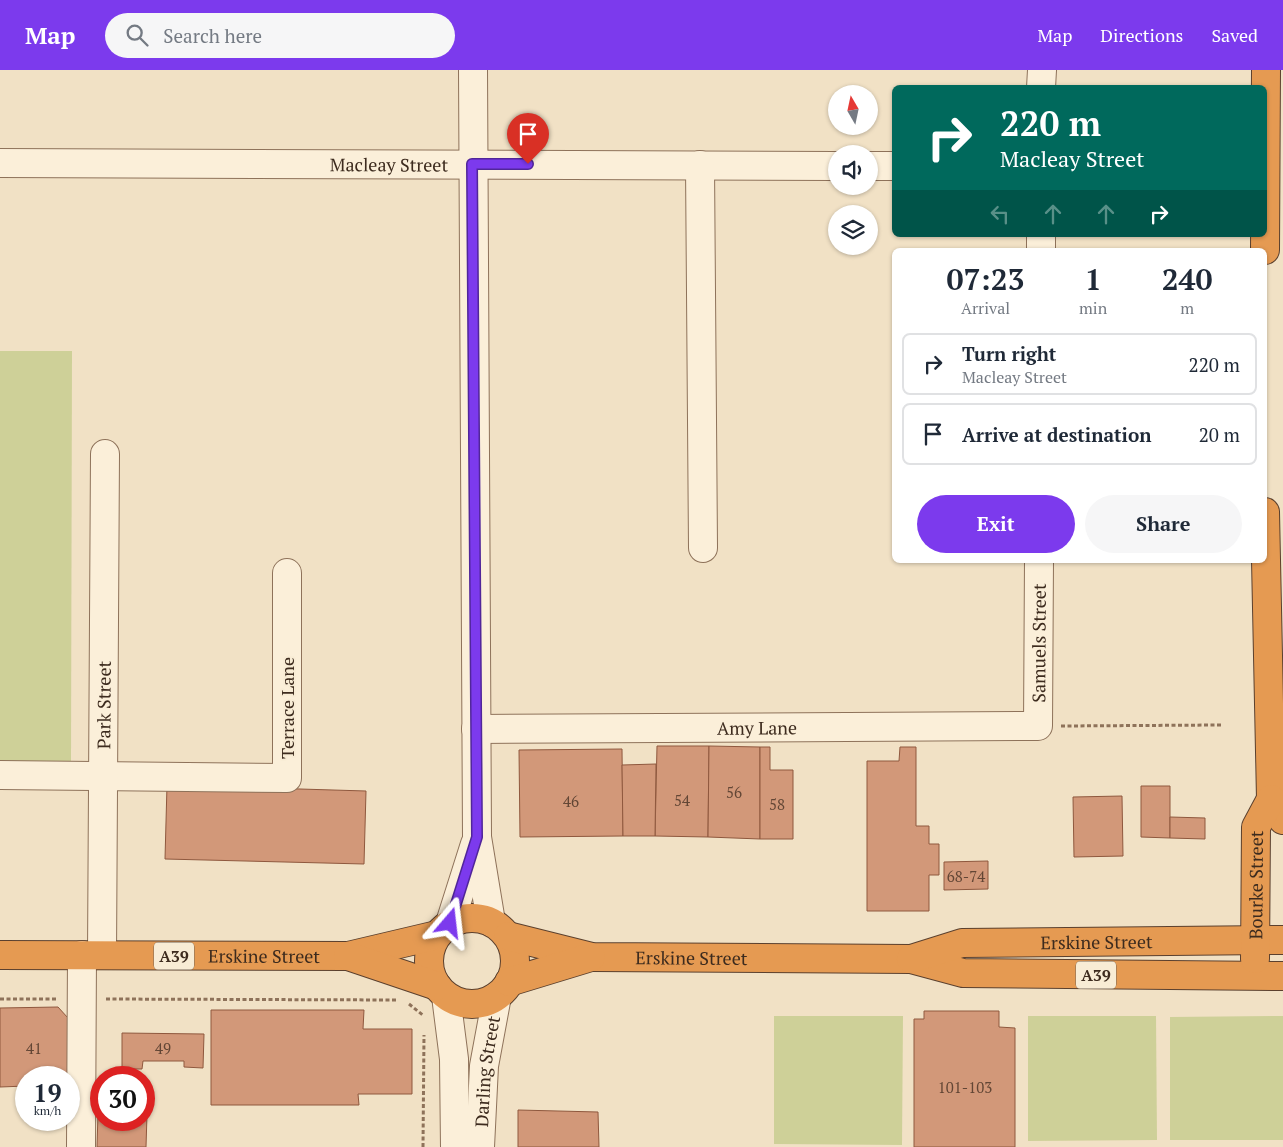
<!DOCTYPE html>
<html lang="en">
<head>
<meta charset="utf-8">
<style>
	body { margin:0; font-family:"PT Serif",serif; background:#f6f6f7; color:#1f2937; height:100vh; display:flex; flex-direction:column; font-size:19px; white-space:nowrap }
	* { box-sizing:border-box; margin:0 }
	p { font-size:16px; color:#747a83 }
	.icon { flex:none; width:28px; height:28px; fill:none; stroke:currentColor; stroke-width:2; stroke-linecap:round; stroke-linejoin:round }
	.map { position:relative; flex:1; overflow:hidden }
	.side { position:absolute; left:892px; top:178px; width:375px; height:315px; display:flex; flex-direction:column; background:#fff; border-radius:8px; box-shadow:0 1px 4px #0004 }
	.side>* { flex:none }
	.guide { position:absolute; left:892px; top:15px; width:375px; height:152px; border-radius:8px; box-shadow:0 1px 4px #0004; background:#00695c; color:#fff; overflow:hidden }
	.needle { width:32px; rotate:351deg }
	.fabs { position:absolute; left:828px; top:15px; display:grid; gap:10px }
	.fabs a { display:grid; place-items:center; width:50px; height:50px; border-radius:50%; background:#fff; box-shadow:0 1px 4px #0004; font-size:25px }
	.speed { position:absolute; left:15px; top:996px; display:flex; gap:10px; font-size:25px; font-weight:700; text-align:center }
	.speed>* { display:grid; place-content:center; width:65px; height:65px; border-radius:50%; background:#fff; box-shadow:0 1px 4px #0004; line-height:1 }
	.speed small { font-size:12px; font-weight:400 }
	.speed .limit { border:8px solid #d22; background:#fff; color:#111 }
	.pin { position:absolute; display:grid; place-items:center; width:42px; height:42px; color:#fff; margin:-51px -21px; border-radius:50% 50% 50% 0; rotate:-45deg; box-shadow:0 0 5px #0007 }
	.pin .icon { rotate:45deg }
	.me { position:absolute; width:55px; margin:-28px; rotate:17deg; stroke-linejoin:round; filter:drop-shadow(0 0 4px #0008) }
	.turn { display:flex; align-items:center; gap:18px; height:105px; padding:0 25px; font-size:22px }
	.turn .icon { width:65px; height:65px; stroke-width:2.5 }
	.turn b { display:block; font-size:35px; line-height:42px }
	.lanes { display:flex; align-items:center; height:48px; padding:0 25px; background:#0003; justify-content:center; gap:25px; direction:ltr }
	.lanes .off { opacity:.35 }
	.eta { display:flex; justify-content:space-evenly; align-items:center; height:85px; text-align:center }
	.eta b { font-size:30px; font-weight:700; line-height:35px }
	.cta { display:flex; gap:10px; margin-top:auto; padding:10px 25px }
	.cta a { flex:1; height:58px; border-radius:30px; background:#7c3aed; color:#fff; font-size:20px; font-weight:700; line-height:58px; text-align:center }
	.cta a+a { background:#f6f6f7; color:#1f2937 }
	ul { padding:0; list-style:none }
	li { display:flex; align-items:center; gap:15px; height:62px; margin:0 10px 8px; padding:0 15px; border:2px solid #e0e1e3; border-radius:8px }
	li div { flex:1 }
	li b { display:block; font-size:19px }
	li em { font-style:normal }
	header { display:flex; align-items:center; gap:30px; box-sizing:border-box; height:70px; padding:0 25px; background:#7c3aed; color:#fff }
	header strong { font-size:24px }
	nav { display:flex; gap:28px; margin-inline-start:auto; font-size:18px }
	.search { width:350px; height:45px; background:#f6f6f7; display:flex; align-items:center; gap:12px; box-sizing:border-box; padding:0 18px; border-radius:28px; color:#747a83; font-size:19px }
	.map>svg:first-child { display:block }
	.green { fill:#ced098 }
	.building { fill:#d29879; stroke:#8f583e }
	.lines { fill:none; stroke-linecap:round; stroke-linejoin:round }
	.minor-casing { stroke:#8e725a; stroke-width:30 }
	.highway-casing { stroke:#5b402e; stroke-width:30 }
	.path { stroke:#8e725a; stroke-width:3; stroke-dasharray:4 2.5; stroke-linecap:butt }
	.minor { stroke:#fbefd9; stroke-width:28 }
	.highway { stroke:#e59a52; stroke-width:28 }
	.route-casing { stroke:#51269a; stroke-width:12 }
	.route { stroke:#7c3aed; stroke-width:9 }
	.labels { text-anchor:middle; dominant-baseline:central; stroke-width:4; stroke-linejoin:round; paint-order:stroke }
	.number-label { font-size:15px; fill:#624635 }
	.shield { fill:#f8ecd5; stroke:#756555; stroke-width:1 }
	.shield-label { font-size:16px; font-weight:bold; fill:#3d2b1e }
	.street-label { font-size:18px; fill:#3d2b1e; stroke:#f8ecd5 }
</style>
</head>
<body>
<header>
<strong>Map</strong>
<div class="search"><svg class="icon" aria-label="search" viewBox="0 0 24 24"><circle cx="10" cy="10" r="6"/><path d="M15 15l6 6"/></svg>Search here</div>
<nav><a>Map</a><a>Directions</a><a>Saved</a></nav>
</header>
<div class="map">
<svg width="1283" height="1077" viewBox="0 0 1283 1077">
	<rect width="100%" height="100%" fill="#f1e1c5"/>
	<!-- green -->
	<g class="green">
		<polygon points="0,281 72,281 71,695 0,694"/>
		<polygon points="774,946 903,946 902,1075 774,1074"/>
		<polygon points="1028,946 1156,946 1157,1070 1028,1071"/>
		<polygon points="1283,946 1283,1070 1170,1070 1170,947"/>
	</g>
	<!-- building -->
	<g class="building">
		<polygon points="657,676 709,676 708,767 655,766"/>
		<polygon points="709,676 760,677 760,769 708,767"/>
		<polygon points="760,677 770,677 770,700 793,700 793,769 760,769"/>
		<polygon points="900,677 916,677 916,756 929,756 929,774 939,774 939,805 929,805 929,841 867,841 867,691 899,691"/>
		<polygon points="622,679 623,766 520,767 519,680"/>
		<polygon points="656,694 655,766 623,766 622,695"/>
		<polygon points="167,715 366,721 364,794 165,789"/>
		<polygon points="1141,716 1170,716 1170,768 1141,767"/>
		<polygon points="1122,726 1123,786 1074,787 1073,727"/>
		<polygon points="1170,747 1205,748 1205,769 1170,768"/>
		<polygon points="988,791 988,819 944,820 944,792"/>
		<polygon points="58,937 68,948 69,1008 26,1008 26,1016 0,1017 0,938"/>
		<polygon points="211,940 364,940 363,959 412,959 412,1024 358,1024 359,1035 211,1035"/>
		<polygon points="924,941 999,941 999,957 1015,958 1015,1077 914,1077 914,949 924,949"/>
		<polygon points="122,963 204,964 203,998 184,997 184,991 143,991 142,999 122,999"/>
		<polygon points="99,1009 101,1009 101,1050 144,1050 144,1010 148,1011 146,1077 97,1077"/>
		<polygon points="518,1040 598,1042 599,1077 518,1077"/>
	</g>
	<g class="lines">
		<!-- minor casing -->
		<g class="minor-casing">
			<g id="minor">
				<polyline points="473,0 477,767 491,852"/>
				<polyline points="1041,18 1042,0"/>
				<path id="s1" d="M0,93L836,96"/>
				<polyline points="700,95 703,478"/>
				<polyline points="869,96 895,96"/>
				<polyline points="1041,180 1041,165"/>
				<path id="s2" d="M476,659L1038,656L1039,490"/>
				<polyline points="0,705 287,708 287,503"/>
				<polyline points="450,853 475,774"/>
				<path id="s3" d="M102,885L105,384"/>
				<polyline points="446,926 454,989 455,1077"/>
				<polyline points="81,1077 82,885"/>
				<path id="s4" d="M480,1077L484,996L497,926"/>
			</g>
		</g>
		<!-- highway casing -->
		<g class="highway-casing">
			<g id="highway">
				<polyline points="1265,180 1266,0"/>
				<polyline points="1265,442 1271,729 1283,750"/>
				<circle cx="472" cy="891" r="43"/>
				<path id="s5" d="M508,866L592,887L911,889L963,903L1283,906"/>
				<path id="s6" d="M0,885L348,886L437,865"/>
				<polyline points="348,886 437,916"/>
				<path id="s7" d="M911,889L962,873L1283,870"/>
				<path id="s8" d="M1255,889L1256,757L1271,729"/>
				<polyline points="509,912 591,887"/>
			</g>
		</g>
		<!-- path -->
		<g class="path">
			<polyline points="1061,656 1221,655"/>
			<polyline points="0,929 57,929"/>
			<polyline points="106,929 397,930"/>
			<polyline points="409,934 424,946"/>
			<polyline points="423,1077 424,965"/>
		</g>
		<!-- minor -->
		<use href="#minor" class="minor"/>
		<!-- highway -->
		<use href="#highway" class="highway"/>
	</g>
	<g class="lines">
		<!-- route casing -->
		<g class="route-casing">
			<polyline id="route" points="450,853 477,767 472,94 528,94"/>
		</g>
		<!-- route -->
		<use href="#route" class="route"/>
	</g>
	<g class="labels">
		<!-- number labels -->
		<g class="number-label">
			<text x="734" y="722">56</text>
			<text x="682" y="730">54</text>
			<text x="571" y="731">46</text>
			<text x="777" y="734">58</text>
			<text x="966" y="806">68-74</text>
			<text x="34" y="978">41</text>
			<text x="163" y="978">49</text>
			<text x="965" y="1017">101-103</text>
		</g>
		<!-- shield labels -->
		<g class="shield">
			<rect x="154" y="872.5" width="40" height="27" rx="4"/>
			<rect x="1076" y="891.5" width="40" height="27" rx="4"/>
		</g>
		<g class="shield-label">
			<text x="174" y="886">A39</text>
			<text x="1096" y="905">A39</text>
		</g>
		<!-- street labels -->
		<g class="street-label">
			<text stroke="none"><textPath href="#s1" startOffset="389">Macleay Street</textPath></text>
			<text stroke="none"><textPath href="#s2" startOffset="645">Samuels Street</textPath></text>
			<text stroke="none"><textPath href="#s3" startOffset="250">Park Street</textPath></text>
			<text transform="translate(287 638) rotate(-90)">Terrace Lane</text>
			<text stroke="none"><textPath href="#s2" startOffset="281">Amy Lane</textPath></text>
			<text stroke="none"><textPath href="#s8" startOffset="74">Bourke Street</textPath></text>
			<text stroke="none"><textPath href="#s7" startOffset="188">Erskine Street</textPath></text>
			<text stroke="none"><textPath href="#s6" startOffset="264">Erskine Street</textPath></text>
			<text stroke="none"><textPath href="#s5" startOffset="186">Erskine Street</textPath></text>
			<text stroke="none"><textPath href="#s4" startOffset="76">Darling Street</textPath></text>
		</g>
	</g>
</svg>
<div class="fabs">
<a><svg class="needle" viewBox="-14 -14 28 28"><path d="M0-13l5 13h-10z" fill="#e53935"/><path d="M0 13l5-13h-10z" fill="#747a83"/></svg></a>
<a><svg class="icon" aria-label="sound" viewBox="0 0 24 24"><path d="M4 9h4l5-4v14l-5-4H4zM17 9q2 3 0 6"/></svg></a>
<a><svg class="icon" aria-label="layers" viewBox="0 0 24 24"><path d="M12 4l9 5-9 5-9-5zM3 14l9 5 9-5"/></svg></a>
</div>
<div class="speed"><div>19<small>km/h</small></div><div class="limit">30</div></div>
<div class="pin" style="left:528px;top:94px;background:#d93025"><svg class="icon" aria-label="arrive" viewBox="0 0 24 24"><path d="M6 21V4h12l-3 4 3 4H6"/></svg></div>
<svg class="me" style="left:450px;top:853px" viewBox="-20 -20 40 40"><path d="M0-17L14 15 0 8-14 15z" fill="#7c3aed" stroke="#fff" stroke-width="4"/></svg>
<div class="guide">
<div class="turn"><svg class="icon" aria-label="right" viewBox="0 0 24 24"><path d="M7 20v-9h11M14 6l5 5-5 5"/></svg><div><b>220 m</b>Macleay Street</div></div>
<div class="lanes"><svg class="icon off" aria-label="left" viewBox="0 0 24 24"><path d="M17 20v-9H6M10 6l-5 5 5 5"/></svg><svg class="icon off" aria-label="ahead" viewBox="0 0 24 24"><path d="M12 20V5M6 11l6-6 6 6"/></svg><svg class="icon off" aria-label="ahead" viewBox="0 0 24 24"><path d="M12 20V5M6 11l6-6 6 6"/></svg><svg class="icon" aria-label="right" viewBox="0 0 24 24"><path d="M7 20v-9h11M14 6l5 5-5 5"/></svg></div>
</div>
<section class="side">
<div class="eta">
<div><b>07:23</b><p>Arrival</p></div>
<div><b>1</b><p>min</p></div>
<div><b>240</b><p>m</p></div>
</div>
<ul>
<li><svg class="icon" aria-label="right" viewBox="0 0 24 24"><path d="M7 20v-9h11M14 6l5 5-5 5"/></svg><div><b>Turn right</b><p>Macleay Street</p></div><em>220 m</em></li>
<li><svg class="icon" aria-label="arrive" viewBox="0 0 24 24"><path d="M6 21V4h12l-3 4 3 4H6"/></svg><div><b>Arrive at destination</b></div><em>20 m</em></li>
</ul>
<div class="cta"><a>Exit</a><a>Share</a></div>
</section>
</div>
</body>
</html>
